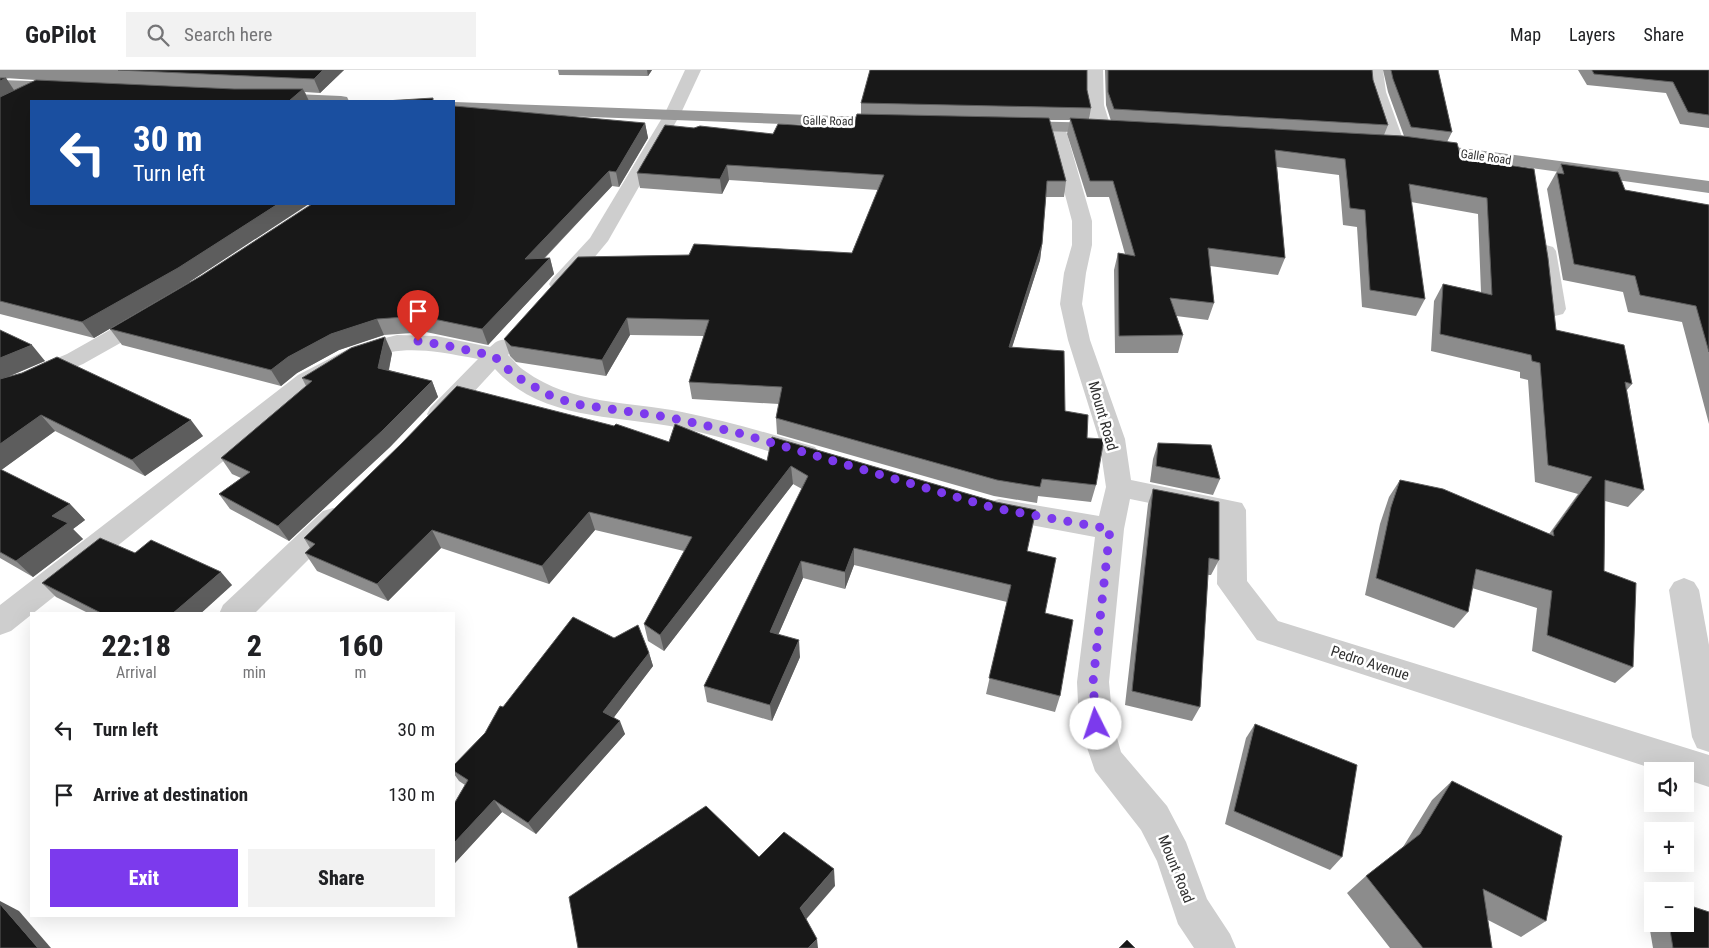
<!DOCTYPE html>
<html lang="en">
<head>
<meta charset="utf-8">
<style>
	body { margin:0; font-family:"Roboto Condensed",sans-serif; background:#f2f2f2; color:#202124; height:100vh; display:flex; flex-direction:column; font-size:19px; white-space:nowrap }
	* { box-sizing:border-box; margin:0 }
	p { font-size:16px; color:#757577 }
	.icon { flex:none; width:28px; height:28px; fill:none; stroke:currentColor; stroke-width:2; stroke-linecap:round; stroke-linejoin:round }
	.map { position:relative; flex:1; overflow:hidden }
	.sheet { position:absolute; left:30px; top:542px; width:425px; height:305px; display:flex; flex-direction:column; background:#fff; border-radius:0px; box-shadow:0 5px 20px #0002 }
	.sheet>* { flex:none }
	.guide { position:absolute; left:30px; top:30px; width:425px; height:105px; border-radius:0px; box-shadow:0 5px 20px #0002; background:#1a4fa0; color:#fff; overflow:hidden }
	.buttons { position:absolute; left:1644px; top:692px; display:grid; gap:10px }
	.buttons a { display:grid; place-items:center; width:50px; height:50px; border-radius:0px; background:#fff; box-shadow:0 5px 20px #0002; font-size:25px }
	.pin { position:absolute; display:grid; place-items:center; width:42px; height:42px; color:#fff; margin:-51px -21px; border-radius:50% 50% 50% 0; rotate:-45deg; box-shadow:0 0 5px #0007 }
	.pin .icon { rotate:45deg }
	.me { position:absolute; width:55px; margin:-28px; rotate:356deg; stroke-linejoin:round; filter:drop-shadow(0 0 4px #0008) }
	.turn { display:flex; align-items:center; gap:18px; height:105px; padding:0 20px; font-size:22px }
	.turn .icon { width:65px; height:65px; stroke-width:2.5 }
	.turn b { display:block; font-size:35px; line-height:42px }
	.eta { display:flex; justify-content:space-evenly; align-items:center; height:85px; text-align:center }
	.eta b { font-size:30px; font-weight:800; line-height:35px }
	.button { display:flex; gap:10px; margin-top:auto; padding:10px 20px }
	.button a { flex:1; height:58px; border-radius:0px; background:#7c3aed; color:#fff; font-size:20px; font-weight:800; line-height:58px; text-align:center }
	.button a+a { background:#f2f2f2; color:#202124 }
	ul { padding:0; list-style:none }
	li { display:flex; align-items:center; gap:15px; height:65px; padding:0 20px }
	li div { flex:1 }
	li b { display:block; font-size:19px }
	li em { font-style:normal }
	header { display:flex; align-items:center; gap:30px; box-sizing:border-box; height:70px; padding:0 25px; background:#fff; border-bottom:1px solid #e0e0e0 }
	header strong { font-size:24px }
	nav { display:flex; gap:28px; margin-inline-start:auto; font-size:18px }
	.search { width:350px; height:45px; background:#f2f2f2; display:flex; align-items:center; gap:12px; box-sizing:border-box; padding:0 18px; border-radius:0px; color:#757577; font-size:19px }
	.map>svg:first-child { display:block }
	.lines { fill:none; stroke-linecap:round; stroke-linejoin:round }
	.minor { fill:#cecece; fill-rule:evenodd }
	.highway { fill:#989898; fill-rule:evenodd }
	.wall { fill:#8c8c8c; fill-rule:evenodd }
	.shaded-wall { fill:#5d5d5d }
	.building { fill:#181818; stroke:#5d5d5d }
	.route { stroke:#7c3aed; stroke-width:9; stroke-dasharray:0 16.2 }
	.labels { text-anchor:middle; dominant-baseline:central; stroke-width:5; stroke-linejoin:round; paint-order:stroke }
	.far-street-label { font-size:12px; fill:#313131; stroke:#fff }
	.street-label { font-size:15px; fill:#313131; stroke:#fff }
</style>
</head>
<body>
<header>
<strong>GoPilot</strong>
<div class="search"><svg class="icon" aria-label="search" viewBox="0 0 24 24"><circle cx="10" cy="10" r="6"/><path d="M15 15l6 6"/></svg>Search here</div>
<nav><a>Map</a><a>Layers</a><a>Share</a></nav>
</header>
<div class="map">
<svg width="1709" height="878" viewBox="0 0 1709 878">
	<rect width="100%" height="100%" fill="#fff"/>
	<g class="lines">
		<!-- minor -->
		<g class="minor">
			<polygon points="685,0 701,0 681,43 608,171 568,219 560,220 552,219 549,214 552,209 590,168 665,43"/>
			<path d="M1087,0H1103L1104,35L1111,58L1108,62L1102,63L1096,62C1084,45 1087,19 1087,0Z"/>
			<polygon points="1367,0 1383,0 1386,22 1405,75 1402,79 1396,80 1390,79 1387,75 1370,22"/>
			<polygon points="1056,52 1062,53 1065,57 1092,151 1092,175 1086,203 1082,234 1090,270 1125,369 1131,410 1242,433 1246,440 1247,511 1278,551 1709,685 1709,717 1685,709 1685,701 1660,701 1257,570 1217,514 1218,447 1130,429 1124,459 1109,612 1113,654 1121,682 1167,736 1186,772 1207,829 1230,864 1236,878 1194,878 1178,854 1157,791 1141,760 1095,701 1079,654 1077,612 1095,467 999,449 989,446 985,439 989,432 999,429 1099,446 1106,417 1099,369 1068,270 1060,234 1064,203 1072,175 1072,151 1047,57 1050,53"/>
			<polygon points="1546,175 1553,177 1556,181 1566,239 1563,244 1555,246 1547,244 1544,239 1536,181 1539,177"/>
			<polygon points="148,241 156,243 159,248 156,253 83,294 0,329 0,312 67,284 140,243"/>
			<path d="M397,265L436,266L490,277C497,270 502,268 512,271L516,276L508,285C514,290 518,297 525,301C572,335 628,331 682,342C727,351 771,364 815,377L819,383L815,389L806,392C764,380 723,367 681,358C618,345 542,351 495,299L448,350L439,352L430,350L427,344L430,338L478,289C402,274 382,275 316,317L11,561L0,565V535L298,305L354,276Z"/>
			<polygon points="333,438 343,441 347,448 343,455 254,544 219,544 223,535 323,441"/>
			<polygon points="1684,508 1694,512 1699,520 1709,575 1709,682 1697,678 1692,667 1669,520 1674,512"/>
		</g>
		<!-- highway -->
		<g class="highway">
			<polygon points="0,10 61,12 67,14 69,17 67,20 61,22 0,20"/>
			<polygon points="271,23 341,26 347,27 349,31 265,31 263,28 265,25"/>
			<polygon points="454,32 892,48 898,49 901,53 898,57 892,58 454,42"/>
			<polygon points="1015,51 1107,53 1113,54 1116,58 1113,62 1107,63 1009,60 1006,56 1009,52"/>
			<polygon points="1424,73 1709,111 1709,123 1418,82 1415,78 1418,74"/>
		</g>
	</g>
	<!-- wall -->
	<g class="wall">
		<path d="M0,0H344L320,23L305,22L309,31H31L190,212L645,53L648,68L619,117L612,116L545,188H550L554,204L488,275L426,262L384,265L339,280L297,303L281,316L122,275L110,259L174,221L94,268L0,244ZM5,8L36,10L14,20L6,8Z"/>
		<polygon points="558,0 652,0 648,6 559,5"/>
		<polygon points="1105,0 1372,0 1373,10 1388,55 1384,65 1404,66 1388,22 1383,0 1438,0 1452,62 1447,72 1461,88 1534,99 1556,260 1632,314 1627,320 1644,420 1628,437 1605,431 1604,501 1633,597 1615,613 1532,581 1537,538 1472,518 1468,542 1454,558 1365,525 1380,454 1389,427 1400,410 1549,464 1578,424 1535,412 1528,310 1520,308 1520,302 1431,281 1434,231 1443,214 1481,222 1478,144 1411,132 1425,229 1416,246 1362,237 1357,157 1343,155 1339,105 1277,97 1285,188 1278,205 1210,196 1214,233 1208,250 1176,246 1183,265 1178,283 1115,283 1114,200 1118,183 1125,184 1109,127 1087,127 1067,64 1070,50 1050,50 1066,111 1064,127 1046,127 1042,174 1040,190 1012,277 1065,341 1087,368 1096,415 1091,432 1038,426 1037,433 994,426 777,364 776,348 779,334 692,329 689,312 704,266 630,265 606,306 516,292 510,286 504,269 852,183 878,120 729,110 722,124 640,118 637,103 773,64 852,58 861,44 861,33 1087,20 1091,38 1089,49 1111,51 1106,35"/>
		<polygon points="1578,0 1709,0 1709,58 1680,54 1666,23 1587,15"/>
		<polygon points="1561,94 1625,120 1709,135 1709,354 1682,252 1628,242 1623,222 1563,210 1547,119"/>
		<polygon points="0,260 45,291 8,307 203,366 145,406 55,361 1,400 70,434 85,450 73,459 83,469 33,507 0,488"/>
		<polygon points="392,283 389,300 432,311 438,327 390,377 289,471 230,439 219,424 241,408 232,404 221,388 306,316 302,308"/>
		<polygon points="772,367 1027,481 1045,543 1060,626 1055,642 986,624 1007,532 854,495 845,519 803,508 778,565 800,587 772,651 707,632 704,616 802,419 793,414 664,581 648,571 644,554 684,481 595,460 549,514 441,478 388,531 317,501 305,483 310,478 304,468 669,372 767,391"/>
		<polygon points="1158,373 1220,409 1213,425 1150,412 1153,389"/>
		<polygon points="1153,419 1219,490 1211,505 1208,505 1200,637 1192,651 1125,635 1148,434"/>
		<polygon points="135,483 232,515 200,544 90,544 56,527 42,513"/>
		<polygon points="614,568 649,583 653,596 614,647 625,664 536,764 502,742 454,794 454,734 465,715 459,711 454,704 454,695 485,663"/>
		<polygon points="1255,654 1342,787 1330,800 1225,754 1246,668"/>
		<polygon points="1452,711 1546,851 1521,867 1488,850 1492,878 1390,878 1347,823 1366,806 1403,777 1432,730"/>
		<polygon points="1652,834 1652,854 1685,854 1709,878 1653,878 1646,837"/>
	</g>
	<!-- shaded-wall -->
	<g class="shaded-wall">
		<polygon points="323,0 344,0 320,23 314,9"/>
		<polygon points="647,0 652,0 648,6"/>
		<polygon points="6,8 16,23 0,30 0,11"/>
		<polygon points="303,19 309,31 289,31"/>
		<polygon points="645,53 648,68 619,117 616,102"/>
		<polygon points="727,95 729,110 722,124 720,109"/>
		<polygon points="609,101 612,116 529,204 525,189"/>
		<polygon points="278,134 309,134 188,213 94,268 82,252"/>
		<polygon points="1042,174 1040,190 1007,293 1009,277"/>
		<polygon points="550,188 554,204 488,275 482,259"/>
		<polygon points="627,248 630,265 606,306 602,290"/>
		<polygon points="377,249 384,265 339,280 297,303 281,316 271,300 288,287 331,264"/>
		<polygon points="385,267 392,283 386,313 378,298"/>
		<polygon points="32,275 45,291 0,310 0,288"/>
		<polygon points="432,311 438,327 390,377 289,471 278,456"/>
		<polygon points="41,345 55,361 0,401 0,374"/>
		<polygon points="191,350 203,366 145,406 132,390"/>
		<polygon points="791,396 793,414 664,581 660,565"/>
		<polygon points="70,434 85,450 73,459 83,469 33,507 16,491 52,446"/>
		<polygon points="589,442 595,460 549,514 542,496"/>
		<polygon points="432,460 441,478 388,531 377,514"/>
		<polygon points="854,478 854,495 845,519 845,502"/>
		<polygon points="801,491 803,508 772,579 770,562"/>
		<polygon points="221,502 232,515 200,544 172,544"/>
		<polygon points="799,570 800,587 772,651 770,635"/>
		<polygon points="649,583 653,596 608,655 603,642"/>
		<polygon points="620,651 625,664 536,764 528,753"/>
		<polygon points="494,730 502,742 454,794 454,773"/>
		<polygon points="834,799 835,816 802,854 800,838"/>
		<polygon points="0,831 19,841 51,878 38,878 0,834"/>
		<polygon points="817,869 818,878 808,878"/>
	</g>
	<!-- building -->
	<g class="building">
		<polygon points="118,0 323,0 314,9"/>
		<polygon points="870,0 1087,0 1087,20 1091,38 861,33"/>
		<polygon points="1108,0 1372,0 1373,10 1388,55 1114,39 1108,22"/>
		<polygon points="1391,0 1438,0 1452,62 1411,57 1393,9"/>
		<polygon points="1592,0 1709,0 1709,45 1688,42 1673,12 1594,4"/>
		<polygon points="0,8 6,8 0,11"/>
		<polygon points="36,10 234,19 303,19 289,31 31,31 31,134 278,134 178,198 82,252 0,231 0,27"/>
		<polygon points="433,28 433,31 385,31"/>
		<polygon points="454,36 645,53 616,102 609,101 525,189 550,188 482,259 419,246 377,249 331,264 288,287 271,300 110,259 201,206 312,134 454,134"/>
		<polygon points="857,44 1049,48 1066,111 1047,111 1042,174 1009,277 1064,281 1065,341 1088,345 1087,368 1104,369 1096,415 1042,409 1040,417 997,410 776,348 782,317 689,312 709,250 627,248 602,290 511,276 504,269 578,187 689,185 694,174 852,183 884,105 727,95 720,109 637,103 665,55 694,58 700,56 773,64 778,54 852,58"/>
		<polygon points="1070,48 1403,66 1457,73 1461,88 1534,99 1548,188 1556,260 1624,275 1632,314 1625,312 1644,420 1605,410 1604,501 1636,513 1633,597 1547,565 1552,521 1476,499 1468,542 1376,508 1391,437 1400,410 1443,419 1554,466 1553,461 1592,407 1548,395 1540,293 1532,291 1531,285 1440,264 1443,214 1492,225 1487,128 1409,114 1425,229 1370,220 1365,140 1350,138 1345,89 1275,80 1285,188 1208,178 1214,233 1170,228 1183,265 1119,266 1118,183 1135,186 1113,111 1090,111"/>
		<polygon points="1561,94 1618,102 1625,120 1709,135 1709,282 1696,236 1640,225 1635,206 1574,194 1557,103 1564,104"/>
		<polygon points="0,260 32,275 0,288"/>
		<polygon points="385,267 378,298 432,311 382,361 278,456 219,424 250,402 221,388 312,311 302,308 351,278"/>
		<polygon points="57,287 191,350 132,390 41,345 0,374 0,309 22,303"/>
		<polygon points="457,316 614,356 616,354 669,372 675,354 767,391 772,367 996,432 1036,440 1027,481 1056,488 1045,543 1073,550 1060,626 989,608 1011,515 854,478 845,502 801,491 770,562 799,570 770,635 704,616 808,406 791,396 660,565 644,554 692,467 589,442 542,496 432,460 377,514 305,483 315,474 304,468 401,374"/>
		<polygon points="1158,373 1211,375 1220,409 1156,396"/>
		<polygon points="0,399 70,434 52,446 68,453 16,491 0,482"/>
		<polygon points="1153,419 1219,432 1219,490 1209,488 1200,637 1132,621"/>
		<polygon points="100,468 135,483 151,470 221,502 172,544 103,544 42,513"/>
		<polygon points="573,547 614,568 638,555 649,583 603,642 620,651 528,753 494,730 454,773 454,734 468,710 454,701 454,695 485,663 500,636 503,637"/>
		<polygon points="1255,654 1357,695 1342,787 1234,741"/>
		<polygon points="1452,711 1562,766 1546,851 1483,819 1492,878 1423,878 1366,806 1420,764"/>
		<polygon points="706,736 759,787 784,762 834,799 800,838 817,869 808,878 578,878 569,827"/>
		<polygon points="0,834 38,878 0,878"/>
		<polygon points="1685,834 1709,842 1709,878 1673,878 1669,854 1685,854"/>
		<polygon points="1127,870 1135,878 1119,878"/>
	</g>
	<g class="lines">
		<!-- route -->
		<polyline class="route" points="418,271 444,275 494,286 514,305 524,311 551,326 575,334 667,347 735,362 994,438 1110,459 1093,612 1096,654"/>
	</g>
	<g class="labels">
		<!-- far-street labels -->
		<g class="far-street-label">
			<text transform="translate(828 51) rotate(1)">Galle Road</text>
			<text transform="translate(1486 87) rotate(8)">Galle Road</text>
		</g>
		<!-- street labels -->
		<g class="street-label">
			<text transform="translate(1103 346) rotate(74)">Mount Road</text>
			<text transform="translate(1370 593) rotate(18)">Pedro Avenue</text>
			<text transform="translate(1176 799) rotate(68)">Mount Road</text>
		</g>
	</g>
</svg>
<div class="buttons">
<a><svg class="icon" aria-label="sound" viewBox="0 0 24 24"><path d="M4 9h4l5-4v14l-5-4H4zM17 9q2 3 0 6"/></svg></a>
<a>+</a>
<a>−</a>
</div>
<div class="pin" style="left:418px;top:271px;background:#d93025"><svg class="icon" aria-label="arrive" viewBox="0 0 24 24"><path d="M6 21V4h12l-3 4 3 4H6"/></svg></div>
<svg class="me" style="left:1096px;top:654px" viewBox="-20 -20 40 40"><circle r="19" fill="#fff"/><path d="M0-13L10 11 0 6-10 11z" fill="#7c3aed"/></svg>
<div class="guide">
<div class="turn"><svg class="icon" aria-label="left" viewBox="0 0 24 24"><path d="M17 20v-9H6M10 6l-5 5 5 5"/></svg><div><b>30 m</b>Turn left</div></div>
</div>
<section class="sheet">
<div class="eta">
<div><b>22:18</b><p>Arrival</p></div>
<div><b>2</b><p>min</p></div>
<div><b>160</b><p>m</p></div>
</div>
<ul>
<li><svg class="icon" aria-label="left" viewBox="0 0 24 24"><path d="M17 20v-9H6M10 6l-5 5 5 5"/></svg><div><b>Turn left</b></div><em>30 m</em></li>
<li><svg class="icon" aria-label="arrive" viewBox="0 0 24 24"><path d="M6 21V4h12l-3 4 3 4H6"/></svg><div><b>Arrive at destination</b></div><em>130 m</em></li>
</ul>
<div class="button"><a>Exit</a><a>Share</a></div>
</section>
</div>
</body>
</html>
